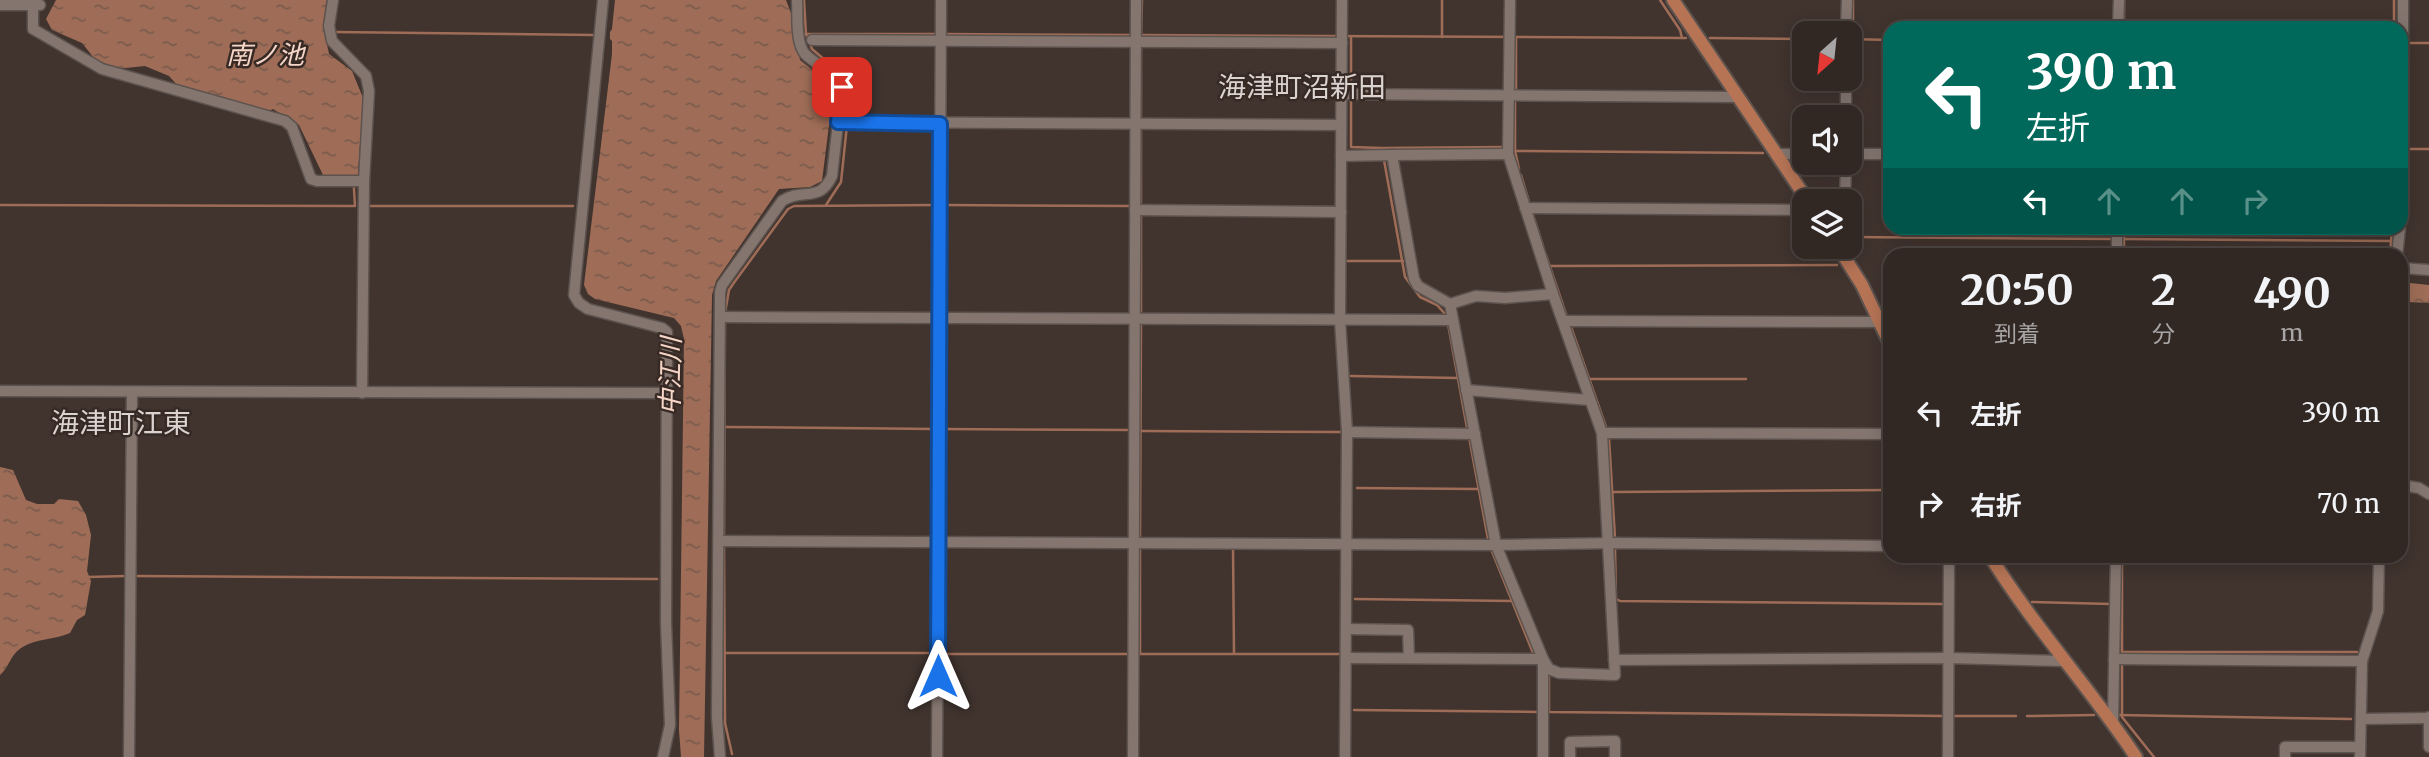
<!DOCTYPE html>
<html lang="ja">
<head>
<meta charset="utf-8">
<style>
	body { margin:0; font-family:Merriweather,"Noto Sans JP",serif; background:#392f2b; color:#f1f3f6; height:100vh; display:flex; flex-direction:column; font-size:26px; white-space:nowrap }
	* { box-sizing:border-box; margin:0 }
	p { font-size:23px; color:#a8a5a6 }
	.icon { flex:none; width:38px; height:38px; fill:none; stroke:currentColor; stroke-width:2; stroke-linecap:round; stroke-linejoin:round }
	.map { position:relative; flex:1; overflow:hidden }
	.sheet { position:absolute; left:1883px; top:248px; width:525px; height:315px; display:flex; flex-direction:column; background:#312723; border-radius:21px; box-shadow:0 4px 18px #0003,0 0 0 2px #4c4441 }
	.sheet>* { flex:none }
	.hud { position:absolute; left:1883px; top:21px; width:525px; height:214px; border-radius:21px; box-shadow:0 4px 18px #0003,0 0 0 2px #4c4441; background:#00695c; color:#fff; overflow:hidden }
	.needle { width:46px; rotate:207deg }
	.fabs { position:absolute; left:1792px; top:21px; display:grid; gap:14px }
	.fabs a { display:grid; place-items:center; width:70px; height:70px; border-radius:14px; background:#312723; box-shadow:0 4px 18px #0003,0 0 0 2px #4c4441; font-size:35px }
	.pin { position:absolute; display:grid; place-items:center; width:60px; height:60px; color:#fff; margin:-30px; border-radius:14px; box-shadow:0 4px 10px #0006 }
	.me { position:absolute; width:77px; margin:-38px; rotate:0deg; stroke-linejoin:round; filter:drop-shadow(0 0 5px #0008) }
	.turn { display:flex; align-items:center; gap:24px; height:147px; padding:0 28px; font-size:32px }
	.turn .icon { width:91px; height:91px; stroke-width:2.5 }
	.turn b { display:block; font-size:49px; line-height:60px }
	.lanes { display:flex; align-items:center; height:66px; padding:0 28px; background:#0003; justify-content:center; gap:35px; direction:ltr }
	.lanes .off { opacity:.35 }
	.eta { display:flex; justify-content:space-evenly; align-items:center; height:119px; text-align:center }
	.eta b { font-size:42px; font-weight:700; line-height:49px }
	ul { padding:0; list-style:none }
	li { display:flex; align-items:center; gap:21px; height:91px; padding:0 28px }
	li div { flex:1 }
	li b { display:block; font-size:26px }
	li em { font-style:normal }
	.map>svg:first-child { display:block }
	.water { fill:url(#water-ripples) }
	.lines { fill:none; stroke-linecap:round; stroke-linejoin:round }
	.stream { stroke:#9f6d57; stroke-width:2.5 }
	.minor-casing { stroke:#5d534e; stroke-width:13 }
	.major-casing { stroke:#5d534e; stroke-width:16 }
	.minor { stroke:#84756f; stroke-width:10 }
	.major { stroke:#b67455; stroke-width:12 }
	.route-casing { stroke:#114b97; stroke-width:18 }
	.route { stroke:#1a73e8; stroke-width:12 }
	.labels { text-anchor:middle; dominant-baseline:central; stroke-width:5; stroke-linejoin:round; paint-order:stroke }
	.water-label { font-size:26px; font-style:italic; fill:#f6d6c8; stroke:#372a25 }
	.quarter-label { font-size:28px; fill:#dbd3d0; stroke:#372a25 }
</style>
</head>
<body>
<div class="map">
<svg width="2429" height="757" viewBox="0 0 2429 757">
	<defs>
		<pattern id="water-ripples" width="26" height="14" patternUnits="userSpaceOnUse" patternTransform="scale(1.75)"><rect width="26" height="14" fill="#9f6d57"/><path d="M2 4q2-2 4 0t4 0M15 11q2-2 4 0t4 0" fill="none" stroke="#7a5b4d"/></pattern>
	</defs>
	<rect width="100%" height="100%" fill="#41342f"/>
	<!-- water -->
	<g class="water">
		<polygon points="56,0 327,0 323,25 329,54 352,71 363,98 358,175 323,175 299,125 273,109 266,112 180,88 169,76 145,66 116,69 94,58 82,43 52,30 46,19"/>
		<polygon points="615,0 786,0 794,21 800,60 830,84 833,93 822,181 810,187 779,189 716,281 712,295 704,757 681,757 679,730 684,339 681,326 674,318 595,299 588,294 584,285 612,54 612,41 610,39 610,32 612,29"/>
		<polygon points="2410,283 2429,285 2429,303 2408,302"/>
		<path d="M0,467L13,470L26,500L37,504H54L59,499L78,501L86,515L91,535L87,571L91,581L85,615L77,620L70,633C54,640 36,638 21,648C10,655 9,668 0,675Z"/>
	</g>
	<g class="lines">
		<!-- stream -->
		<g class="stream">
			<polyline points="804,0 806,34 812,49 846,78 845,118"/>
			<polyline points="1442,0 1442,37"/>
			<polyline points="1660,0 1680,30 1682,38"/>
			<polyline points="2124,28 2124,0"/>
			<polyline points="2394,28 2394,0"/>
			<polyline points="334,32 595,35"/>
			<polyline points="801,34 938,34"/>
			<polyline points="944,34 1134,35"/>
			<polyline points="1140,35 1686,38"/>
			<polyline points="1141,36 1142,0"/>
			<polyline points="1351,38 1351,91"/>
			<polyline points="1710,38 1804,39"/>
			<polyline points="1850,39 1890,40"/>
			<polyline points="1853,39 1853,0"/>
			<polyline points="2409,43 2429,43"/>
			<polyline points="1141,48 1141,120"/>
			<polyline points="1516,93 1516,38"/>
			<polyline points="1351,98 1351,147 1381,148"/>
			<polyline points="1515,100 1515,151 1519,169"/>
			<polyline points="1141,127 1141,207"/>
			<polyline points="1382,148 1503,147"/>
			<polyline points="2409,149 2429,149"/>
			<polyline points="1515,151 1763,153"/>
			<polyline points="1384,160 1405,277 1420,297 1437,305 1446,315"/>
			<polyline points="1521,175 1530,205"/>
			<polyline points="0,205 355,206 353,173"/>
			<polyline points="826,205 841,182 847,125"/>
			<polyline points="944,205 1131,206"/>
			<polyline points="367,206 573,206"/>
			<polyline points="1274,207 1333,207"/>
			<polyline points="1532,212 1543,246"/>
			<polyline points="1850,237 2112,239"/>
			<polyline points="2121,239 2392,241"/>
			<polyline points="1546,255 1567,317"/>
			<polyline points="2124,256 2124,228"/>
			<polyline points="2390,256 2392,228"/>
			<polyline points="1347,261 1403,261"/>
			<polyline points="1550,266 1837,265"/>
			<polyline points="725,313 729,290 733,284 788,209 794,206 936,205"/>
			<polyline points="1141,315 1141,214"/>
			<polyline points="1448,324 1467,428"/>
			<polyline points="1570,324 1606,427"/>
			<polyline points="1351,376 1458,378"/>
			<polyline points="1589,379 1746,379"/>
			<polyline points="726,427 935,429"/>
			<polyline points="942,429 1131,430"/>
			<polyline points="1140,431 1340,432"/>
			<polyline points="1469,437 1488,539"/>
			<polyline points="1609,438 1615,538"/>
			<polyline points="1357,488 1478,489"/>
			<polyline points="1614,492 1890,490"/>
			<polyline points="724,536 725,321"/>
			<polyline points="1140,539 1141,323"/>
			<polyline points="724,545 725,723 732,754"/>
			<polyline points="1140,548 1140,654"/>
			<polyline points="1233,548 1234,653"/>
			<polyline points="1615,548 1616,599 1620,601 1945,604"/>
			<polyline points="1491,549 1533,653"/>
			<polyline points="134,576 657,579"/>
			<polyline points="88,577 126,576"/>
			<polyline points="1355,599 1513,601"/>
			<polyline points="2032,602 2111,604"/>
			<polyline points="2122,651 2122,556"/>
			<polyline points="2122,652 2357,652"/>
			<polyline points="725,653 934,653"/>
			<polyline points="942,654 1131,654"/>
			<polyline points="1137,654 1340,654"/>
			<polyline points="2122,664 2122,717 2154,757"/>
			<polyline points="1549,675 1549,712 1945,716"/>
			<polyline points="1354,710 1539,712"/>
			<polyline points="2118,715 2351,719"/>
			<polyline points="1953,716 2016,716"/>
			<polyline points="2027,716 2094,715"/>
		</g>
		<!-- minor casing -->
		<g class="minor-casing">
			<g id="minor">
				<polyline points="333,0 329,26 332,41 366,76 369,91 364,181 362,393"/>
				<polyline points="603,0 574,295 579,303 588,309 662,328 667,332 666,623 670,725 663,757"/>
				<polyline points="1342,0 1340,320 1347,432 1345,757"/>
				<polyline points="0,5 40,5"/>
				<polyline points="33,5 33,29 102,69 285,121 292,127 311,179 317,181 364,181"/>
				<polyline points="2118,28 2119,0"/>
				<polyline points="1846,33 1847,0"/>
				<polyline points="812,40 1342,43"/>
				<polyline points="1341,94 1737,97"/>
				<polyline points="1846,117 1846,79"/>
				<polyline points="838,122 1341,125"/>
				<polyline points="1777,154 1804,154"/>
				<polyline points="1850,154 1890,154"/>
				<polyline points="1392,155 1508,154"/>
				<polyline points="1341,156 1392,155 1414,279 1418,286 1450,304 1496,545 1543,659 1543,757"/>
				<polyline points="1845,201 1846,163"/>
				<polyline points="1525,208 1804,210"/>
				<polyline points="1135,210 1341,212"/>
				<polyline points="2401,212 2403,186 2403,0"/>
				<polyline points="2117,256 2117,228"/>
				<polyline points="2397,256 2400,228"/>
				<polyline points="2401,268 2429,270"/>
				<polyline points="1450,304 1476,296 1505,298 1553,294"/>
				<polyline points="720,317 1453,320"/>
				<polyline points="1563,321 1890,322"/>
				<polyline points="1466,390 1590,400"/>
				<polyline points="0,391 666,393"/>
				<polyline points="1347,432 1475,434"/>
				<polyline points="1602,433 1890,434"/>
				<polyline points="2401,485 2419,488 2429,494"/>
				<polyline points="719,541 1496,545 1617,543 1890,546"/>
				<polyline points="1346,629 1408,630 1409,658"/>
				<polyline points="1346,658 1543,659 1549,669 1559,673 1615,675 1602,433 1553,294 1508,154 1510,0"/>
				<polyline points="2114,659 2362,661"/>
				<polyline points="1614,660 1949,658 2064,661"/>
				<polyline points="2429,717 2429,747"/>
				<polyline points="2361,719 2429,718"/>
				<polyline points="2113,723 2116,556"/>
				<polyline points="129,757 132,392"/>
				<path d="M720,757L717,717L720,292L722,285L782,201C803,187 819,204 832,176L842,87C834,71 817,66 805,54C795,42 798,15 797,0"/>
				<polyline points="937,757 941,0"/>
				<polyline points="1133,757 1136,0"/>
				<polyline points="1570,757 1570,742 1615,741 1615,757"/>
				<polyline points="1948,757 1949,556"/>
				<polyline points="2285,757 2285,747 2360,747"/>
				<polyline points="2360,757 2362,661 2378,611 2379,556"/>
			</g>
		</g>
		<!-- major casing -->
		<g class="major-casing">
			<g id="major">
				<polyline points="1673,0 1808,201"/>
				<polyline points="1838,247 1862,285 1890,344"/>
				<path d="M1990,556C2034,627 2090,688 2136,757"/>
			</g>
		</g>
		<!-- minor -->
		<use href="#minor" class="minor"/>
		<!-- major -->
		<use href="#major" class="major"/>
	</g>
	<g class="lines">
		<!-- route casing -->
		<g class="route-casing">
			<polyline id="route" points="842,87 838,122 940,124 938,676"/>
		</g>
		<!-- route -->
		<use href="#route" class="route"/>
	</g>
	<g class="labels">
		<!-- water labels -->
		<g class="water-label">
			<text x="265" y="54">南ノ池</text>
			<text transform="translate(670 376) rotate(-89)">中江川</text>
		</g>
		<!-- quarter labels -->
		<g class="quarter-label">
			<text x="1302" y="87">海津町沼新田</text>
			<text x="121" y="423">海津町江東</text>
		</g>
	</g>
</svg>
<div class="fabs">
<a><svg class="needle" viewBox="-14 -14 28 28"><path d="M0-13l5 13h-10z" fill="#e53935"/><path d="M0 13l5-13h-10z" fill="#a8a5a6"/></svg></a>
<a><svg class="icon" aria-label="sound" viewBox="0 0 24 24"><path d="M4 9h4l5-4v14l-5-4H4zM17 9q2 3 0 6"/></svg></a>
<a><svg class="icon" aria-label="layers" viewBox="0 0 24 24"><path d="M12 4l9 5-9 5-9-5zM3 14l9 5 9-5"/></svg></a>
</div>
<div class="pin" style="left:842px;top:87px;background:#d93025"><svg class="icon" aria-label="arrive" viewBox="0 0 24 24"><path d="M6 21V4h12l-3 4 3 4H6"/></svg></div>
<svg class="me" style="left:938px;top:676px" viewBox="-20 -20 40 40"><path d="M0-17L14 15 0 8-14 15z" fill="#1a73e8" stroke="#fff" stroke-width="4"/></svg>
<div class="hud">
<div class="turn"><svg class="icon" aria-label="left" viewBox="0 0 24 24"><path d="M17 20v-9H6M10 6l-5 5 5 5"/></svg><div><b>390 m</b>左折</div></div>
<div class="lanes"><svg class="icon" aria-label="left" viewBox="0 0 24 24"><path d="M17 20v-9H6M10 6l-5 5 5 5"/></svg><svg class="icon off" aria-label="ahead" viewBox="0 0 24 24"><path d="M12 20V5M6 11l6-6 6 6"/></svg><svg class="icon off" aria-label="ahead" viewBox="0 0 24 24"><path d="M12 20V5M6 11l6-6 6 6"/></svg><svg class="icon off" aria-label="right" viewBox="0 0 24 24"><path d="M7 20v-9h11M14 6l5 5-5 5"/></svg></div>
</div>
<section class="sheet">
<div class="eta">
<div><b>20:50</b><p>到着</p></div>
<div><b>2</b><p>分</p></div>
<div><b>490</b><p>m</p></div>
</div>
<ul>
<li><svg class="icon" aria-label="left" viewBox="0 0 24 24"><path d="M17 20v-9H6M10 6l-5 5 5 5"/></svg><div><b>左折</b></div><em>390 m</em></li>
<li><svg class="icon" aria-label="right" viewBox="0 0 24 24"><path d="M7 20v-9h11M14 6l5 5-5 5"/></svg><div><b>右折</b></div><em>70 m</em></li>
</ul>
</section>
</div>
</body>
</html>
